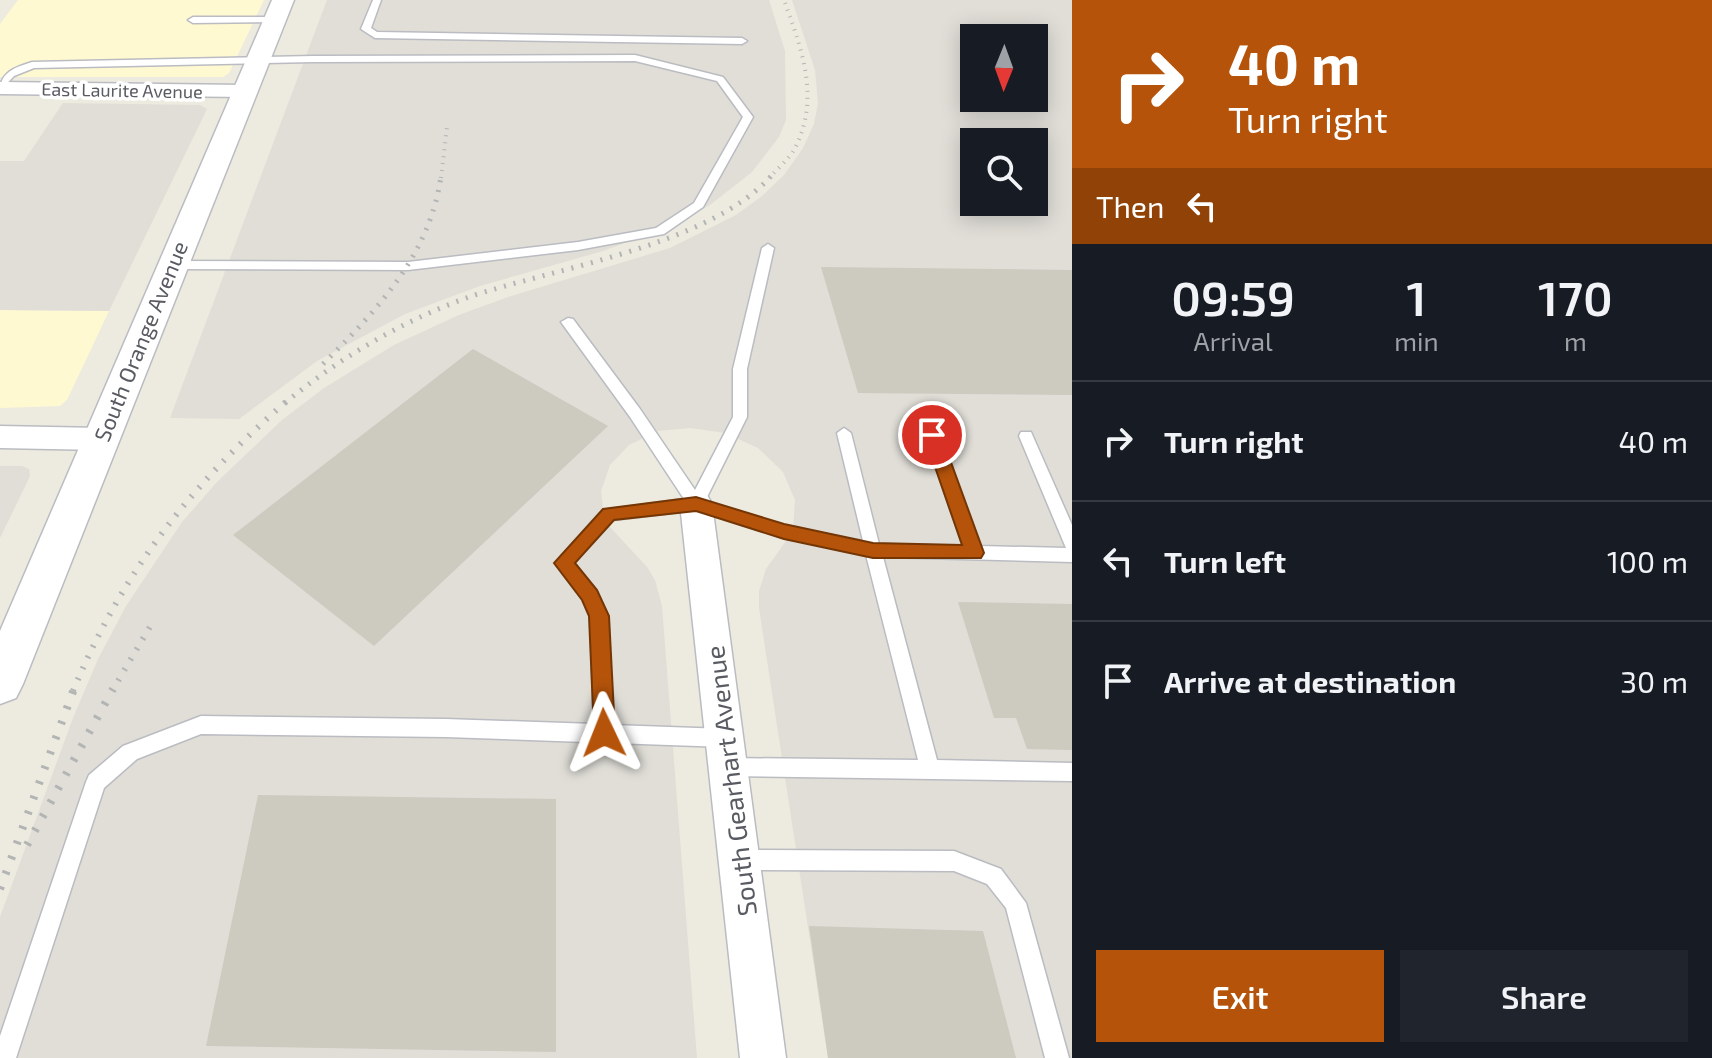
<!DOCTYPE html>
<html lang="en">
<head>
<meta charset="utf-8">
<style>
	body { margin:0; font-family:"Exo 2",sans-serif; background:#20242c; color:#f1f3f6; height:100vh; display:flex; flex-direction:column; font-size:30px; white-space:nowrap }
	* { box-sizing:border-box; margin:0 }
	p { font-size:26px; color:#9ea1a6 }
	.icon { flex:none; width:44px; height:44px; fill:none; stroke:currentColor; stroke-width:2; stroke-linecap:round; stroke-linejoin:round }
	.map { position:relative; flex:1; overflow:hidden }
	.sheet { display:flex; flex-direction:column; background:#171b24; width:640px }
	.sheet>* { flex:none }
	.guide { background:#b45309; color:#fff; overflow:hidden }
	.needle { width:52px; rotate:181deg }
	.controls { position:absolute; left:960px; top:24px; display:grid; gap:16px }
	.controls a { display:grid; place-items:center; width:88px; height:88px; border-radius:0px; background:#171b24; box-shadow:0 4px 20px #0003; font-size:40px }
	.pin { position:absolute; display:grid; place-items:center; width:68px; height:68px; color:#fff; margin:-34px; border:4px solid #fff; border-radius:50%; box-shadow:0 2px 8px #0007 }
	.me { position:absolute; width:88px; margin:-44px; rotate:358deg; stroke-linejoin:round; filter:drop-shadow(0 0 6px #0008) }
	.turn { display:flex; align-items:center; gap:28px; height:168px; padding:0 24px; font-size:36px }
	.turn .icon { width:104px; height:104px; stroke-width:2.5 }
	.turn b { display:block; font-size:56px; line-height:68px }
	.then { display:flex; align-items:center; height:76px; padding:0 24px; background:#0003; gap:16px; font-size:30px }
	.eta { display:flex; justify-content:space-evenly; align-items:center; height:136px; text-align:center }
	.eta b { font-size:48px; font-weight:600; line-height:56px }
	.primary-button { display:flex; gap:16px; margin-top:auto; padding:16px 24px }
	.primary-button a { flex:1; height:92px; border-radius:0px; background:#b45309; color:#fff; font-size:32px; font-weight:600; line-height:92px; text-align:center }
	.primary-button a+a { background:#20242c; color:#f1f3f6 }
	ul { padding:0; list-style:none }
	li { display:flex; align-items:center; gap:24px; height:120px; padding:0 24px; border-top:2px solid #363941 }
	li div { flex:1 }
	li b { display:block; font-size:30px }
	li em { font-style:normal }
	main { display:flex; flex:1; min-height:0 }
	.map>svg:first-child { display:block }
	.commercial { fill:#fff9d1 }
	.industrial { fill:#e0ded7; fill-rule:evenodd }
	.building { fill:#cdcac0 }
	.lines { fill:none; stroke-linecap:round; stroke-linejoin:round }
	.service-casing { stroke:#babcc2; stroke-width:3 }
	.minor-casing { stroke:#babcc2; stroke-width:3 }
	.tertiary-casing { stroke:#babcc2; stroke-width:3 }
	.service { fill:#fff; fill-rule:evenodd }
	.minor { fill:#fff; fill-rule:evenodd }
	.tertiary { fill:#fff; fill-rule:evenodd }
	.rail-far3 { stroke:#b3b4b4; stroke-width:4; stroke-dasharray:1 6; stroke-linecap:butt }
	.rail-far2 { stroke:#b3b4b4; stroke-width:5; stroke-dasharray:2 8; stroke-linecap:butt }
	.rail-far1 { stroke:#b3b4b4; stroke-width:6; stroke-dasharray:2 10; stroke-linecap:butt }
	.rail { stroke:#b3b4b4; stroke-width:8; stroke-dasharray:3 13; stroke-linecap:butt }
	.route { fill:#b45309; stroke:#753606; stroke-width:2 }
	.labels { text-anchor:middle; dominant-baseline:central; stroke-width:7; stroke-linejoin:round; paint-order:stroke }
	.far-street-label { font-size:18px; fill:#585b61; stroke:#fff }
	.street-label { font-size:22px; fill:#585b61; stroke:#fff }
	.near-street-label { font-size:26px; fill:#585b61; stroke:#fff }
</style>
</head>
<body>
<main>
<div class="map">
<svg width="1072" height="1058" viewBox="0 0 1072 1058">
	<rect width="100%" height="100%" fill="#edebdf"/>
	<!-- commercial -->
	<g class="commercial">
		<polygon points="18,0 264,0 229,73 223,77 0,77 0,24"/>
		<polygon points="0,310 109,311 67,400 60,406 0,408"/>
	</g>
	<!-- industrial -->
	<g class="industrial">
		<polygon points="327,0 769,0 785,51 786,120 779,137 752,172 710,205 669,227 603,251 480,286 405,314 317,361 239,419 170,418"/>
		<path d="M792,0H1072V1058H828L759,608V591L766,569L793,531L795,500L783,472L758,448L725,433L690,428L658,431L629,445L610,465L601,491L603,509L610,527L647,567L655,580L662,606L697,1058H0V917L73,718L98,659L126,606L182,522L217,482L282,420L324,388L394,345L459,315L508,297L670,248L736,215L762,196L784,175L803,148L814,124L818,103L815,70ZM974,38H1034V98H974ZM974,142H1034V202H974Z"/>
		<polygon points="63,103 200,105 207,109 109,311 0,310 0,161 24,161"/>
		<polygon points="0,466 22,466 29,469 30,476 0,538"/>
	</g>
	<!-- building -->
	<g class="building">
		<polygon points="821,267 1072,270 1072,395 858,393"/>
		<polygon points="473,349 608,426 374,646 233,535"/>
		<polygon points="958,602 1072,604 1072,750 1027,749 1016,718 994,718"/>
		<polygon points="258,795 556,799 556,1052 206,1046"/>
		<polygon points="809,926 983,931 1016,1058 828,1058"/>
	</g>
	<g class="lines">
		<!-- service casing -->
		<g class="service-casing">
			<g id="service">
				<polygon points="373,0 381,0 371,28 377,32 742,38 747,41 742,44 375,38 361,29"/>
				<polygon points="274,17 279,20 277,22 193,23 188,20 193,17"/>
				<path d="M635,55L723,77L753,117L703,207L664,234L578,250L408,270L172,269L166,265L172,261L408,262L578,242L656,228L694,203L743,117L717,81L635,61L313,62L34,68L14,76L0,91C0,72 16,67 32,62L313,56Z"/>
				<polygon points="768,244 774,248 747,369 747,417 705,501 784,526 863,541 837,433 844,428 851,433 879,544 963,546 925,435 932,430 939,435 980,546 1066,548 1019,436 1021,432 1031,432 1072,525 1072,562 883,557 937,760 1072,763 1072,781 728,776 721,774 718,767 721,760 728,758 918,760 866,555 784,538 696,510 613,520 573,563 596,590 608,616 613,725 725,729 732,732 734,738 732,744 725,747 446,737 201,734 137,759 104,788 16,1058 0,1058 0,1036 86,782 89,775 123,746 201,716 446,719 594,724 590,616 583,599 555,563 603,510 684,499 630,417 561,322 568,318 573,319 640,409 695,490 733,417 733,369 762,248"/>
				<polygon points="741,850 954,851 1001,869 1026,903 1069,1058 1045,1058 1006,908 987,884 954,871 741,870 734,867 731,860 734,853"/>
			</g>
		</g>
		<!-- minor casing -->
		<g class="minor-casing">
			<g id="minor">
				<polygon points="0,82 244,85 254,91 244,97 0,94"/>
				<polygon points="0,426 100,428 110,431 115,439 110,447 100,450 0,448"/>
				<polygon points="696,492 707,495 712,504 786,1058 740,1058 680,504 685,495"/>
			</g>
		</g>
		<!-- tertiary casing -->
		<g class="tertiary-casing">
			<polygon id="tertiary" points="272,0 294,0 23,684 16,698 0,704 0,631"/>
		</g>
		<!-- service -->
		<use href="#service" class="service"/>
		<!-- minor -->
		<use href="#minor" class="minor"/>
		<!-- tertiary -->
		<use href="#tertiary" class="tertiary"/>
		<!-- rail-far3 -->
		<g class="rail-far3">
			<polyline points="441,178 447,127"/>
			<path d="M769,178C777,169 788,160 794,150C821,99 802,50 784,0"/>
		</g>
		<!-- rail-far2 -->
		<g class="rail-far2">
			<path d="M323,364C377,310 430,255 441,176"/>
			<path d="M285,403C339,358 402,321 469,297C555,268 710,245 771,176"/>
		</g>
		<!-- rail-far1 -->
		<g class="rail-far1">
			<path d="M73,691C122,573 190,485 287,401"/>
			<polyline points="112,691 154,620"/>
		</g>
		<!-- rail -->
		<g class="rail">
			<polyline points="27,845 113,689"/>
			<polyline points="0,889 74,689"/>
		</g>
	</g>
	<!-- route -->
	<polygon class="route" points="932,429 941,435 984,553 981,558 873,558 784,539 696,511 614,520 575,563 597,590 609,616 615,733 612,740 604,743 597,740 594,733 589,616 582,600 554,563 603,509 696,497 784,524 873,543 962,545 924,435"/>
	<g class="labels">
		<!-- far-street labels -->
		<g class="far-street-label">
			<text transform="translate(122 90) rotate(1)">East Laurite Avenue</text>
		</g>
		<!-- street labels -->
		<g class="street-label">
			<text transform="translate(140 341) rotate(-68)">South Orange Avenue</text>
		</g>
		<!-- near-street labels -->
		<g class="near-street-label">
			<text transform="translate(730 781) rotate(-97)">South Gearhart Avenue</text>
		</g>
	</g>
</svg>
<div class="controls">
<a><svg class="needle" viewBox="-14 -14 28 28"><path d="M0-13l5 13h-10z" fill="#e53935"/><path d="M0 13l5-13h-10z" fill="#9ea1a6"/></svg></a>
<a><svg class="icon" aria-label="search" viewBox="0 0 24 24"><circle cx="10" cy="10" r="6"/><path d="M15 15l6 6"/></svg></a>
</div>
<div class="pin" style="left:932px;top:435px;background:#d93025"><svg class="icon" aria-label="arrive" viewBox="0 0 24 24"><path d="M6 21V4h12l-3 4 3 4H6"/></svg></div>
<svg class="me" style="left:604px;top:733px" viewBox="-20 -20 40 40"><path d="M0-17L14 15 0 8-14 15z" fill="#b45309" stroke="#fff" stroke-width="4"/></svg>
</div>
<section class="sheet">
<div class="guide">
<div class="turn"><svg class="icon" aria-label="right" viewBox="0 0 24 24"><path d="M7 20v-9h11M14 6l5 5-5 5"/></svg><div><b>40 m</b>Turn right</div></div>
<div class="then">Then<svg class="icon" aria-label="left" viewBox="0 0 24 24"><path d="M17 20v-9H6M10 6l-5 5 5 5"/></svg></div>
</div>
<div class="eta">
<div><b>09:59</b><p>Arrival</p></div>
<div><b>1</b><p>min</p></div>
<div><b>170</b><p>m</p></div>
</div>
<ul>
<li><svg class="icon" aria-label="right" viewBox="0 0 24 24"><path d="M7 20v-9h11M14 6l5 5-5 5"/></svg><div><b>Turn right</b></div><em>40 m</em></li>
<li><svg class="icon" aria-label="left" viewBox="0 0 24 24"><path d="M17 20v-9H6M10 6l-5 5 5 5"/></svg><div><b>Turn left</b></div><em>100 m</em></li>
<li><svg class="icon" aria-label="arrive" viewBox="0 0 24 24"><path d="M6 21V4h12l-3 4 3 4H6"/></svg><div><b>Arrive at destination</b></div><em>30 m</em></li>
</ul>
<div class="primary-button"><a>Exit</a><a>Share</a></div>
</section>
</main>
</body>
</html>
